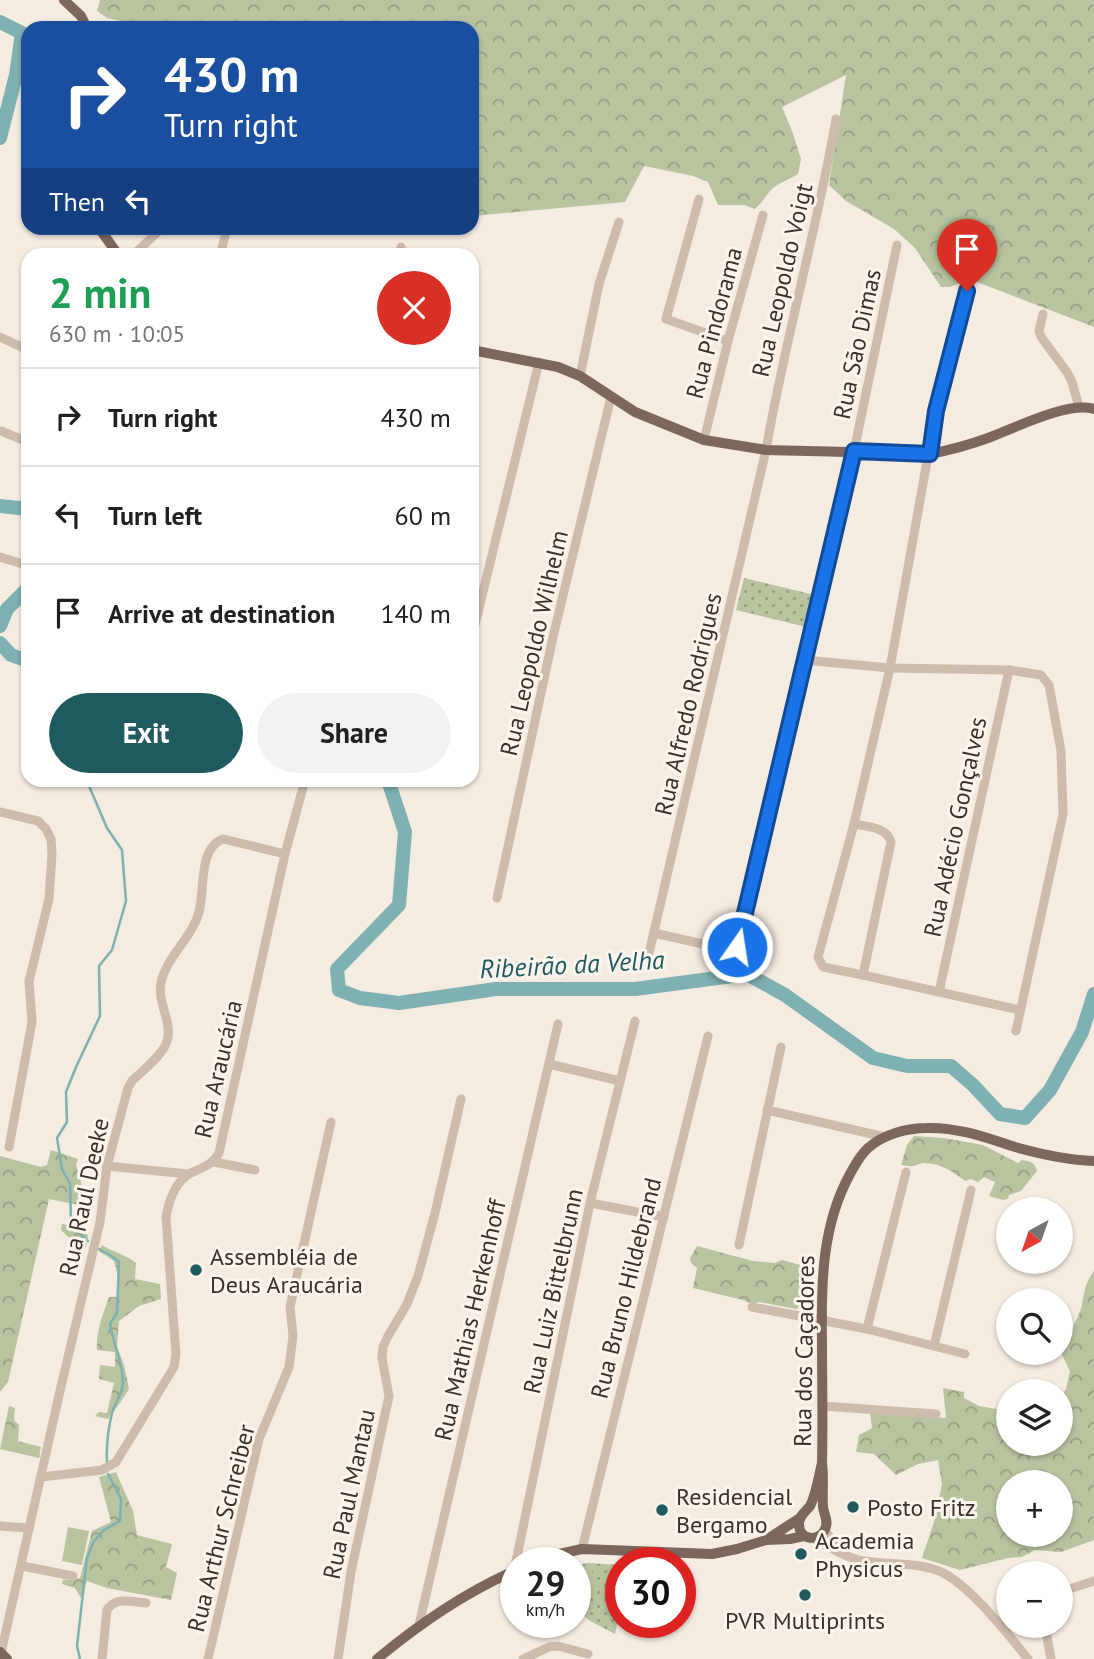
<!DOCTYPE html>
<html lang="en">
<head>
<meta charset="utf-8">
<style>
	body { margin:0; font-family:"PT Sans",sans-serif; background:#f2f2f2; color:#202124; height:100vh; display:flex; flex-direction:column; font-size:26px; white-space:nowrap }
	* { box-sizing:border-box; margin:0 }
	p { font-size:23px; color:#757577 }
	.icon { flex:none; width:38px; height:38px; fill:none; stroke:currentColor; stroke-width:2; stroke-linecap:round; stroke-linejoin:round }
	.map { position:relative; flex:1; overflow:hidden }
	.drawer { position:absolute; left:21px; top:248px; width:458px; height:539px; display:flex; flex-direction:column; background:#fff; border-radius:21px; box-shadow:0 2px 5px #0004 }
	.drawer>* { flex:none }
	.guide { position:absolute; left:21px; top:21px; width:458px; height:214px; border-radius:21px; box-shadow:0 2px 5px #0004; background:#1a4fa0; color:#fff; overflow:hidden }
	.needle { width:46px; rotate:220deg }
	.fabs { position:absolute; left:996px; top:1197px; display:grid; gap:14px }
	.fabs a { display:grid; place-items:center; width:77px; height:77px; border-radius:50%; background:#fff; box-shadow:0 2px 5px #0004; font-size:35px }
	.speed { position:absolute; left:500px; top:1547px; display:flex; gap:14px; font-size:35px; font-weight:700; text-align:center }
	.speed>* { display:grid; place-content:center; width:91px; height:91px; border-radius:50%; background:#fff; box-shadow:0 2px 5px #0004; line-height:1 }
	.speed small { font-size:18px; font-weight:400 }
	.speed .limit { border:10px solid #d22; background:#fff; color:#111 }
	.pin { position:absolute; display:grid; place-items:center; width:60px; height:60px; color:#fff; margin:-72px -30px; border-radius:50% 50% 50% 0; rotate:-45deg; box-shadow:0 0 7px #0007 }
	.pin .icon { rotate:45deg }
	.me { position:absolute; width:77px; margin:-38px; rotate:13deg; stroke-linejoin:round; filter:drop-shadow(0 0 5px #0008) }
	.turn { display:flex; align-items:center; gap:24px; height:147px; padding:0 28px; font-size:32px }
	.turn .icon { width:91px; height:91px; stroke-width:2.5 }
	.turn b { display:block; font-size:49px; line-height:60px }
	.then { display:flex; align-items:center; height:66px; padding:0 28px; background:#0003; gap:14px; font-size:26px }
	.round { display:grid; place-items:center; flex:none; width:74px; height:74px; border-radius:37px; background:#f2f2f2 }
	.overview { display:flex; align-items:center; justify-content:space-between; height:119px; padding:0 28px }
	h1 { font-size:42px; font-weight:700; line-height:52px; color:#1e9e55 }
	.primary-button { display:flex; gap:14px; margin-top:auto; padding:14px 28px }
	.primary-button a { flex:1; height:80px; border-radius:42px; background:#1f5a5e; color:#fff; font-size:28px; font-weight:700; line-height:80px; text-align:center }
	.primary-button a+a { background:#f2f2f2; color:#202124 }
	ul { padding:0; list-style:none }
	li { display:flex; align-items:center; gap:21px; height:98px; padding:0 28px; border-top:2px solid #e0e0e0 }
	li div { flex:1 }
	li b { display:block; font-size:26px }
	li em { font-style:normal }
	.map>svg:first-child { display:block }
	.forest { fill:url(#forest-crowns); fill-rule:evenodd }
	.park { fill:url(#park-dots) }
	.pitch { fill:#b8c4a0 }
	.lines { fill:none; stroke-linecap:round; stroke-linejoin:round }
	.stream { stroke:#7fb0b2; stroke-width:2.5 }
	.river { stroke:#7fb0b2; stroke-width:14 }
	.minor { stroke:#cdbbac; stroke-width:9 }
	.major { stroke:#7d675c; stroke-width:10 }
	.route-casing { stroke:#114b97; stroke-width:18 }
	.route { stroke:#1a73e8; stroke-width:12 }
	.poi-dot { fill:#1f5a5e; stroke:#fbf5ee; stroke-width:2.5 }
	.labels { text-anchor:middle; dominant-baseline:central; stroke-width:6; stroke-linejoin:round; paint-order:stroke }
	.street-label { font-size:24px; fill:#3b302b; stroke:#fbf5ee }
	.poi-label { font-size:24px; fill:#3b302b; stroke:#fbf5ee; text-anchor:start }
	.water-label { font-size:26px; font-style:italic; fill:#1f5a5e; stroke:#fbf5ee }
</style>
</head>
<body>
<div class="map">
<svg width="1094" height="1659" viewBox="0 0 1094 1659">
	<defs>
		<pattern id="forest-crowns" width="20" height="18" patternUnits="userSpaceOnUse" patternTransform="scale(1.75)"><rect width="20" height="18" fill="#b8c4a0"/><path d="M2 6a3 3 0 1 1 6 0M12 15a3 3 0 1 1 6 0" fill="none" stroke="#97a083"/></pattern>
		<pattern id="park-dots" width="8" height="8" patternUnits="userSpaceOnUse" patternTransform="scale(1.75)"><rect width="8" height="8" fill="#b8c4a0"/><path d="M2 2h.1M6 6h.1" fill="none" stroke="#97a083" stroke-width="1.8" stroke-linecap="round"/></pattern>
	</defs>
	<rect width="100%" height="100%" fill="#f4ebe1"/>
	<!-- forest -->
	<g class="forest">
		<path d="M100,0H1094V327L969,279L950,287H941L915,248L894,229L846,201L829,185L846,75L782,107L792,131L801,159L798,174C790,179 776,184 771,190C765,197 762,203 755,209L744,205H718L708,182L693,176L644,166L625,202L473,216L472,28H135L130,23L107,18L97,11Z"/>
		<path d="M914,1136L943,1138L983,1145L1018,1163L1022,1160C1030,1161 1035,1162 1037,1171L1021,1191L1009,1195L1008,1199L1003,1200L989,1196L995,1182L984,1177L978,1182L971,1179L965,1181C954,1172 938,1162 923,1163C920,1163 916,1166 913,1166C909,1167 905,1165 901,1165L907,1145Z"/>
		<polygon points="51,1150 78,1159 76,1165 84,1193 80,1198 79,1205 49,1199 8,1382 0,1392 0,1156 41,1167 47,1165"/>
		<path d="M62,1224L77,1226L81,1232L88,1235L86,1247C75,1243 69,1238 61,1230Z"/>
		<path d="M102,1245C113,1252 125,1254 136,1263L135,1279L160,1284L161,1299L139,1306L119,1321L117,1347L124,1365L129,1389L120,1403L108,1419L95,1416L99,1412L107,1413L114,1383L99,1379L100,1365L115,1367V1352L97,1350C96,1331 103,1314 109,1297H117L118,1276L114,1261L99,1251Z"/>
		<polygon points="697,1246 753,1261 775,1263 782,1260 804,1266 803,1278 807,1304 796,1309 759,1302 751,1304 743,1300 693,1288 697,1268 691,1263 690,1258"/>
		<path d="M1094,1271V1540L1061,1552L1035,1550L1022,1557L1008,1558L960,1570L922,1558L935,1519L942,1484L938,1460L918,1464L896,1475L874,1454L856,1452L859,1435L872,1428L870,1413L946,1418L943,1388L964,1392V1398L979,1406L1008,1411V1444H1060L1061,1397L1066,1389L1070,1371L1062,1355L1061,1344C1069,1332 1076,1323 1081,1309C1085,1293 1083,1286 1094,1271ZM1008,1482H1060V1535H1008Z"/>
		<polygon points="9,1406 15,1408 14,1420 19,1425 18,1441 41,1447 39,1458 0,1449"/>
		<polygon points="116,1472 133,1511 137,1535 172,1544 166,1567 177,1573 171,1600 107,1588 87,1581 81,1598 75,1588 62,1584 63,1580 80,1578 92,1531 111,1522 99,1477"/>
	</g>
	<!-- park -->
	<g class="park">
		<polygon points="744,578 815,595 806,627 736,610"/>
		<polygon points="588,1563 621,1565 621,1604 615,1634 590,1621 576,1609 576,1565"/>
	</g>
	<!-- pitch -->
	<g class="pitch">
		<polygon points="68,1527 89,1531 82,1565 62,1561"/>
		<polygon points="591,1565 595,1590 576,1593 576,1568"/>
	</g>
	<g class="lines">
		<!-- stream -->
		<g class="stream">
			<polyline points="88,1241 82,1236 71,1223 70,1184 62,1169 57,1138 67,1122 66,1092 76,1067 100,1016 99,966 112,950 126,901 122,850 107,828 89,786 92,780"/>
			<path d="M99,1249L110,1255L119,1262L117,1313L110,1324C113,1344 123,1362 123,1382C123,1393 115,1403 112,1413C108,1430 106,1445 107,1462"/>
			<polyline points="80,1659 77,1646 87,1558 94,1541 104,1530 120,1521 121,1499 108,1474"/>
		</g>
		<!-- river -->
		<g class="river">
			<polyline points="0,22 22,33 16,75 0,138"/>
			<polyline points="0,506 28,509"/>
			<polyline points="0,626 7,609 28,588"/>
			<polyline points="0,643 11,655 28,661"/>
			<polyline points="388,780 405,832 399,905 337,969 339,990 360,998 399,1003 496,989 635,989 747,974 785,995 873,1058 907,1066 951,1066 973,1085 1000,1114 1025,1118 1050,1090 1082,1032 1094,994"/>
		</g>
		<!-- minor -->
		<g class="minor">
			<polyline points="699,199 666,319 728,341"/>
			<polyline points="132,256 162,228"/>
			<polyline points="220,256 227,228"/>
			<polyline points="399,256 401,247"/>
			<polyline points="967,291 936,411 890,668 854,824 818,957 823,967 863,975 1020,1010"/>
			<polyline points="1043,314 1039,331 1041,337 1067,372 1072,382 1079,407"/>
			<polyline points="0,337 28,350"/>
			<polyline points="580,376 599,284 619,222"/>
			<polyline points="1,431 28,442"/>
			<polyline points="704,440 728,341 763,215"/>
			<polyline points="0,557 23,564"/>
			<polyline points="472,637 539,362"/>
			<polyline points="804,660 890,668 1009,670 1041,675 1049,685 1061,751 1063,814 1016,1031"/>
			<polyline points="0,812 38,821 46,829 51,839 52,854 49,899 29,981 32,1022 9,1147"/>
			<path d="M854,824C868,827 887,827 891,842L863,975"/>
			<polyline points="497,898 553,637 611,397"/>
			<polyline points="654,933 730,950 737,947 804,660 854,451 897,245"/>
			<path d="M646,966L766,450C785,339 817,230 836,119"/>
			<polyline points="939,992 1009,670"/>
			<polyline points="549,1064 620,1081"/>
			<polyline points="767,1110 885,1137"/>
			<polyline points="214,1162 255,1170"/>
			<polyline points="107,1166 188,1174"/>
			<polyline points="590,1203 664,1217"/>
			<polyline points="739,1245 781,1047"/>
			<polyline points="752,1307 867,1329 965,1354"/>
			<polyline points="867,1329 906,1172"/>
			<polyline points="934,1346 971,1190"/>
			<polyline points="822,1406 936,1414"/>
			<path d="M41,1477L102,1470L116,1462L174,1367L176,1355L166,1217C169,1200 175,1181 191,1173C203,1167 212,1165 219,1153L285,854L305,780"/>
			<polyline points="0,1526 29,1528"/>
			<polyline points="825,1531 842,1551"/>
			<path d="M814,1539C830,1547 846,1558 864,1561C889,1565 916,1562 939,1571C967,1582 1009,1635 1028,1659"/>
			<polyline points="582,1549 708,1036"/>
			<polyline points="22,1566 73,1576"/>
			<polyline points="514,1571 590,1203 635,1021"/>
			<polyline points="1060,1592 1094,1581"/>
			<polyline points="419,1625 558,1024"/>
			<polyline points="1045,1626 1051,1659"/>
			<path d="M1,1653L60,1391L100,1222L107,1166L128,1088L132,1081C141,1072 164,1054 167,1041C173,1022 157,1003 161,983C166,957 192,938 199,912C205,890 198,848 223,839L285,854"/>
			<path d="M102,1659L107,1610C115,1596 132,1602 146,1603"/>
			<polyline points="208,1659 259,1439 289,1367 293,1336 290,1307 331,1122"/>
			<polyline points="338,1659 351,1572 389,1396 382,1358 383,1347 388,1336 407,1304 418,1276 435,1213 461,1099"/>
			<polyline points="523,1659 549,1647 558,1646 588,1654"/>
		</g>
		<!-- major -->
		<g class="major">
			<polyline points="64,0 81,16 87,28"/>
			<polyline points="99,228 119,256"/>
			<path d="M472,350L558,367L580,376L635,412L704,440L766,450L930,454C950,450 969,445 988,438C1015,428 1068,401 1094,409"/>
			<path d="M822,1463C819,1475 816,1495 810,1506C805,1512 799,1516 799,1524C799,1541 819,1542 825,1529C829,1521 824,1515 823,1507C822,1492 824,1478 822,1463C823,1422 822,1381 822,1340C821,1283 822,1225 850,1174C855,1165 860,1155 868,1148C884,1134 907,1128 927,1128C958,1127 987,1138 1015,1147C1040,1154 1068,1160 1094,1161"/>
			<polyline points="766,1540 800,1518"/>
			<polyline points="533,1563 559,1554 582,1549 712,1554 737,1549 766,1540 790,1539 804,1536"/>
			<polyline points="0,1652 7,1659"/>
			<path d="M377,1659C419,1624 466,1592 516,1570"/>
		</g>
	</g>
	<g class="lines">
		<!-- route casing -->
		<g class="route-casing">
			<polyline id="route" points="737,947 854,451 930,454 936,411 967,291"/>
		</g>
		<!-- route -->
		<use href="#route" class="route"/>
	</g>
	<!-- markers -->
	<g class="poi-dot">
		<circle cx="196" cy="1270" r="7"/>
		<circle cx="853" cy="1507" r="7"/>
		<circle cx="662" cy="1510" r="7"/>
		<circle cx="801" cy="1554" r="7"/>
		<circle cx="805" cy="1595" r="7"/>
	</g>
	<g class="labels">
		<!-- street labels -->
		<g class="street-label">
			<text transform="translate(782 280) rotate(-77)">Rua Leopoldo Voigt</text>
			<text transform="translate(714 323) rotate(-75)">Rua Pindorama</text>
			<text transform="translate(857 344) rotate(-78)">Rua São Dimas</text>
			<text transform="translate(534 643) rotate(-77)">Rua Leopoldo Wilhelm</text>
			<text transform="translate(688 704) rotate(-77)">Rua Alfredo Rodrigues</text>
			<text transform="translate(955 827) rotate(-78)">Rua Adécio Gonçalves</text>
			<text transform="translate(218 1069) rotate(-77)">Rua Araucária</text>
			<text transform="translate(84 1197) rotate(-78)">Rua Raul Deeke</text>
			<text transform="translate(626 1288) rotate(-76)">Rua Bruno Hildebrand</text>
			<text transform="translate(553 1291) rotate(-78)">Rua Luiz Bittelbrunn</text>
			<text transform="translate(470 1320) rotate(-77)">Rua Mathias Herkenhoff</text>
			<text transform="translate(804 1351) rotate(-89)">Rua dos Caçadores</text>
			<text transform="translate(349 1494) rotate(-78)">Rua Paul Mantau</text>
			<text transform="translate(221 1528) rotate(-76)">Rua Arthur Schreiber</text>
		</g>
		<!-- poi labels -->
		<g class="poi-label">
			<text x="210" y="1256">Assembléia de<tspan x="210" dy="28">Deus Araucária</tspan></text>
			<text x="676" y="1496">Residencial<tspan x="676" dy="28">Bergamo</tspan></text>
			<text x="867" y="1507">Posto Fritz</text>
			<text x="815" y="1540">Academia<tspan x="815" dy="28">Physicus</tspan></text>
			<text x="805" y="1620" text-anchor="middle">PVR Multiprints</text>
		</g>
		<!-- water labels -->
		<g class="water-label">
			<text transform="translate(572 964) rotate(-3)">Ribeirão da Velha</text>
		</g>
	</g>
</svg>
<div class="fabs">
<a><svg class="needle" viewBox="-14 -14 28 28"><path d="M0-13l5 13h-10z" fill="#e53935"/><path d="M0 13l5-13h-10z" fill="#757577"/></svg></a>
<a><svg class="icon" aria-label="search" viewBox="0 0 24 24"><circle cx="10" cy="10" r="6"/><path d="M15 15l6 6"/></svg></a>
<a><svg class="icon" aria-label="layers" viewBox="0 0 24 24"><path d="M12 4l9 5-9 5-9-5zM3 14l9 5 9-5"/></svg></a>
<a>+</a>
<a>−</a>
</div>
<div class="speed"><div>29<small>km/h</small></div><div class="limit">30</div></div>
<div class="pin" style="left:967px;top:291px;background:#d93025"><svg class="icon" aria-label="arrive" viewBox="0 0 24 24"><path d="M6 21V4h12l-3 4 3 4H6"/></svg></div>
<svg class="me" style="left:737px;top:947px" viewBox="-20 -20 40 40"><circle r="17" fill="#1a73e8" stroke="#fff" stroke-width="3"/><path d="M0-11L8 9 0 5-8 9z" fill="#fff"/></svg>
<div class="guide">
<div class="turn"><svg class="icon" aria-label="right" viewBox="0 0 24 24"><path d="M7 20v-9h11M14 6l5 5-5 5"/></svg><div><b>430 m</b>Turn right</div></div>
<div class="then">Then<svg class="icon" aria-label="left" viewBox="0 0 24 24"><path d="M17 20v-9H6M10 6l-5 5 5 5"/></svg></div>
</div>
<section class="drawer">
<div class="overview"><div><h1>2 min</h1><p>630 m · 10:05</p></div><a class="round" style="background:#d93025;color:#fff"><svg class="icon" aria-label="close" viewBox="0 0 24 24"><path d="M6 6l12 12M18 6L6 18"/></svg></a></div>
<ul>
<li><svg class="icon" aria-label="right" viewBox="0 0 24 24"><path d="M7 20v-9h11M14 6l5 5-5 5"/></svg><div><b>Turn right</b></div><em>430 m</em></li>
<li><svg class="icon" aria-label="left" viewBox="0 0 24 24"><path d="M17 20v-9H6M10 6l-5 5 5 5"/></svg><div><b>Turn left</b></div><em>60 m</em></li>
<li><svg class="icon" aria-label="arrive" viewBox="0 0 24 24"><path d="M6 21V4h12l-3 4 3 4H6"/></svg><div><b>Arrive at destination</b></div><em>140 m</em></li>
</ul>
<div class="primary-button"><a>Exit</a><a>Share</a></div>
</section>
</div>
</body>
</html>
